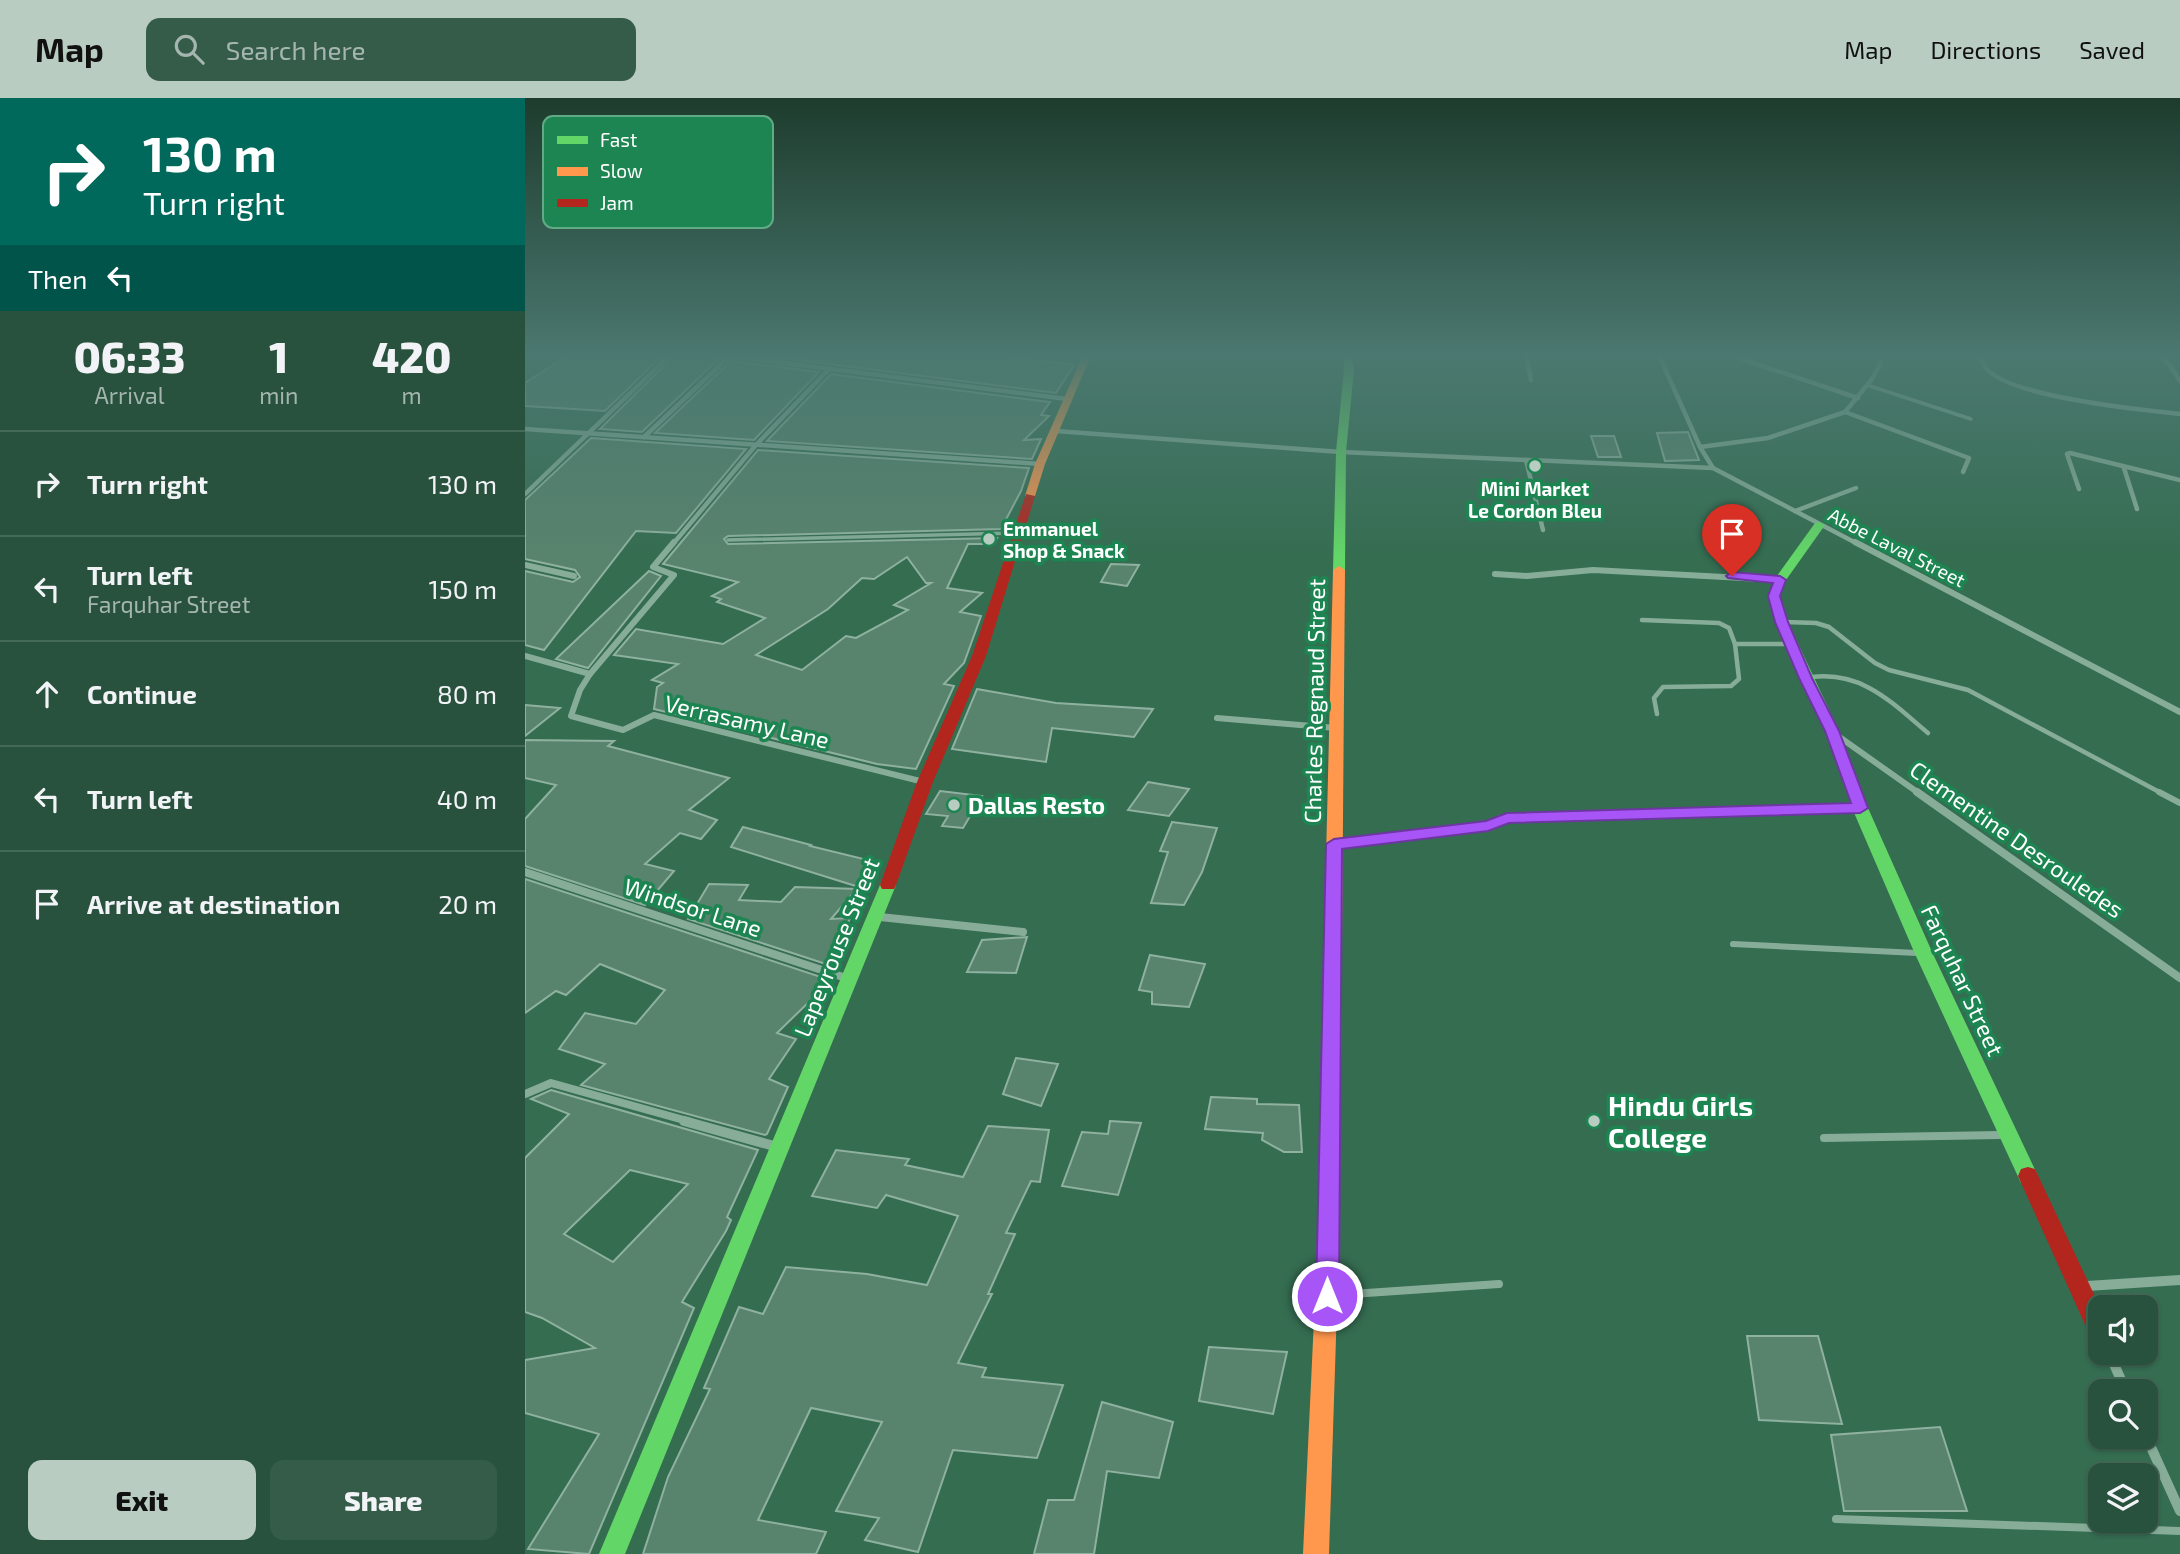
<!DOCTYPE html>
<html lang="en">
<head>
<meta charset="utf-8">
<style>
	body { margin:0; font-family:"Exo 2",sans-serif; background:#345c48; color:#f1f3f6; height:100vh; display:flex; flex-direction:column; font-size:26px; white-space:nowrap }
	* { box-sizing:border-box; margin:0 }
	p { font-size:23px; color:#a5b6b0 }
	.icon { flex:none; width:38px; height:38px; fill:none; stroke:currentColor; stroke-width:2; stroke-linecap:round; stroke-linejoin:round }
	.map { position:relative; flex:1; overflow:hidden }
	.side { display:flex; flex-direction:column; background:#28523d; width:525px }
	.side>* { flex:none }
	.banner { background:#00695c; color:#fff; overflow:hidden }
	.fabs { position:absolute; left:1563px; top:1197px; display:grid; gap:14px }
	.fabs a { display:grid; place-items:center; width:70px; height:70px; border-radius:14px; background:#28523d; box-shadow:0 2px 5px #0004,0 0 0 2px #446957; font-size:35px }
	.pin { position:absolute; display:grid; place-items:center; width:60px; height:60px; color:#fff; margin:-72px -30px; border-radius:50% 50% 50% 0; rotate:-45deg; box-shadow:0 0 7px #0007 }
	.pin .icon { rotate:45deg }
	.me { position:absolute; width:77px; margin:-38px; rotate:0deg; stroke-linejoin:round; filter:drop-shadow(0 0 5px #0008) }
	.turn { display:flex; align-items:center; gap:24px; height:147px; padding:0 28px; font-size:32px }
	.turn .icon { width:91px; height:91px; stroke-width:2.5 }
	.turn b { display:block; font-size:49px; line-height:60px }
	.then { display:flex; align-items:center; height:66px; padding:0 28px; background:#0003; gap:14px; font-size:26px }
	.eta { display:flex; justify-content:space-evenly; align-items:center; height:119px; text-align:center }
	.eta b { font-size:42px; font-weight:800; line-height:49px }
	.cta { display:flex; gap:14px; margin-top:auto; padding:14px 28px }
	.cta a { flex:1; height:80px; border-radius:14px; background:#b8ccc2; color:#111; font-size:28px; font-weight:800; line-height:80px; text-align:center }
	.cta a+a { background:#345c48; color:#f1f3f6 }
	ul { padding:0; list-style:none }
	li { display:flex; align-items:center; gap:21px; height:105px; padding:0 28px; border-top:2px solid #446957 }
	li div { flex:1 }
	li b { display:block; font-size:26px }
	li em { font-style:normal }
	header { display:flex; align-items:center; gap:42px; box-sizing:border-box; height:98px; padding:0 35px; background:#b8ccc2; color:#111 }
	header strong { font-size:33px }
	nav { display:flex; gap:38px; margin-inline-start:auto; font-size:24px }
	.search { width:490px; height:63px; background:#345c48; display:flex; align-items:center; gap:18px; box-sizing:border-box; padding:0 24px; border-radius:14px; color:#a5b6b0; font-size:26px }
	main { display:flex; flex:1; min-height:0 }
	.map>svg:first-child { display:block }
	.building { fill:#58836d; stroke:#8fb1a0; stroke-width:2; fill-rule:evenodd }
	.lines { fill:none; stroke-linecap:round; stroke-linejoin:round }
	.lane-far3 { stroke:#87ad99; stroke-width:3.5 }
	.lane-far2 { stroke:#87ad99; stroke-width:4.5 }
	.lane-far1 { stroke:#87ad99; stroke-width:6 }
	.lane { stroke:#87ad99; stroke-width:8 }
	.street-far3 { stroke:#87ad99; stroke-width:4.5 }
	.street-far2 { stroke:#87ad99; stroke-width:6 }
	.street-far1 { stroke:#87ad99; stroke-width:8 }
	.street { stroke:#87ad99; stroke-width:10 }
	.fast { fill:#63d668; fill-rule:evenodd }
	.slow { fill:#ff974d; fill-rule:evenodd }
	.jam { fill:#b3261e; fill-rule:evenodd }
	.route { fill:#a855f7; stroke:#6d37a1; stroke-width:2 }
	.poi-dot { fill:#b8ccc2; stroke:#1d8552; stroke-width:2.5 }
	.labels { text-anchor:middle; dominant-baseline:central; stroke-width:7; stroke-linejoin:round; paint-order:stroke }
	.far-poi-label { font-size:19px; font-weight:bold; fill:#fff; stroke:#1d8552 }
	.far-street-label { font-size:19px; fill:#fff; stroke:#1d8552 }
	.street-label { font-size:23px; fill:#fff; stroke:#1d8552 }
	.poi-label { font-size:23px; font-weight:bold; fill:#fff; stroke:#1d8552; text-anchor:start }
	.near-poi-label { font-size:28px; font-weight:bold; fill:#fff; stroke:#1d8552; text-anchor:start }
	.key { fill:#1d8552; stroke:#61aa86; stroke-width:2 }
	.key-label { font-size:19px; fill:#fff }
</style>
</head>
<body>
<header>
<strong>Map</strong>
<div class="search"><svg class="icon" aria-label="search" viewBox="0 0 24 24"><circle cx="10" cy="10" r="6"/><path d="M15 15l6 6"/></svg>Search here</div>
<nav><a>Map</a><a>Directions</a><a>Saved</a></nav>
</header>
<main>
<section class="side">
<div class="banner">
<div class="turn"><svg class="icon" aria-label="right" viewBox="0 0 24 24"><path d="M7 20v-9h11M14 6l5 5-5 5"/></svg><div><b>130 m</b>Turn right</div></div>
<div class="then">Then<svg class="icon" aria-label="left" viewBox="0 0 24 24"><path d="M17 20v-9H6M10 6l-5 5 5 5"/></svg></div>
</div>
<div class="eta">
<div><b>06:33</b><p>Arrival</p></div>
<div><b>1</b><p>min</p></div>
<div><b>420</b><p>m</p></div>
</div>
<ul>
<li><svg class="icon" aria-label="right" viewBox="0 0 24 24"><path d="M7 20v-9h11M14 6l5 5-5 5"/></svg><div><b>Turn right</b></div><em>130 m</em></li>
<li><svg class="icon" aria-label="left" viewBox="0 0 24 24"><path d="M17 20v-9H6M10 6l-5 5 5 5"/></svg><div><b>Turn left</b><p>Farquhar Street</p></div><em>150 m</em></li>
<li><svg class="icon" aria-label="ahead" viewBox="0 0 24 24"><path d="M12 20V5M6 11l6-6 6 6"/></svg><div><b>Continue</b></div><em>80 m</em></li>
<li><svg class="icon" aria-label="left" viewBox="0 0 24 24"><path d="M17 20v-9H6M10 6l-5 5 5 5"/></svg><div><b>Turn left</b></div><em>40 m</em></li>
<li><svg class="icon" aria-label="arrive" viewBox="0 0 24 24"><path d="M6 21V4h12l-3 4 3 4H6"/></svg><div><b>Arrive at destination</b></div><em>20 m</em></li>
</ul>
<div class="cta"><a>Exit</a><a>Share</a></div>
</section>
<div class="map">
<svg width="1655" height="1456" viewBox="0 0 1655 1456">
	<rect width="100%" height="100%" fill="#356d51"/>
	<!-- building -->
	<g class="building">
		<polygon points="47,255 140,255 80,313 0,308 0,285"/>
		<polygon points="152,255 200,255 117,334 75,331"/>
		<polygon points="217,255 490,255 485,259 549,267 531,295"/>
		<polygon points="206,263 294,274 229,342 130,335"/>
		<polygon points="306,276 525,304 516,317 524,318 499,342 516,341 507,361 242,343"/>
		<polygon points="1163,334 1174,362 1140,363 1132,335"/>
		<polygon points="1066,338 1089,338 1096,359 1073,359"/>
		<polygon points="66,340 221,351 151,435 111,433 19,552 0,547 0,473 48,484 55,479 50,472 0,461 0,402"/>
		<path d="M233,352L504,370L496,393L476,431L203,438L199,441L203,446L472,440L469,446H443L422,490L457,495L435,514L456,518L439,565L419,586L429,588L391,671L352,666L129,611L132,589L138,585L127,582L153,566L89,557L111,531L198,546L240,520L192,504L196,501L187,498L213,484L138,466ZM382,459L401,485H406L369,507L383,512L331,540L321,538L277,572L231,557L303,511L337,480L349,481Z"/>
		<polygon points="586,466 614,467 602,488 576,484"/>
		<polygon points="124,473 136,478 63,570 31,561"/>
		<polygon points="452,591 531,605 628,611 609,639 527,630 521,664 427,651"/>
		<polygon points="0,607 35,610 0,638"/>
		<polygon points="0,642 89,643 83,648 204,680 164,712 192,722 176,741 155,735 120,766 149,773 120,807 0,768 0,721 31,687 0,680"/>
		<polygon points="623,684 664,691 644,718 603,712"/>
		<polygon points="415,693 457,698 438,730 417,728 423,718 401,716"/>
		<polygon points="647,724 692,730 677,774 659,807 626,805 643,754 635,753"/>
		<polygon points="218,729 286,747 285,748 355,765 334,789 206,749"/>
		<polygon points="0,781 302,881 305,885 291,903 287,901 252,935 271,941 244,981 263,989 242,1036 240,1037 56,987 80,966 34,951 60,915 111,926 140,892 75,866 41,897 31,893 0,915"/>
		<polygon points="184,786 223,787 214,802 256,804 270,789 332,791 306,821 325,820 307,868 163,821"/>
		<polygon points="502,839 491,875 442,874 457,842"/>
		<polygon points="625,857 680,866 664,909 627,906 627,894 614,892"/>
		<polygon points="491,960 533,966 516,1008 478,996"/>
		<path d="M26,992L233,1052L202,1119L206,1122L201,1133L157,1204L169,1210L64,1456L3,1451L74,1336L0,1315V1262L70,1250L17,1220L0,1214V1060L44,1016L6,1001ZM105,1072L163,1086L88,1164L39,1136Z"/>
		<polygon points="686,999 732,1001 732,1006 774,1007 777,1054 759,1054 737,1042 738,1035 680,1031"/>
		<polygon points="585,1023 616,1025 593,1097 537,1088 557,1034 583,1036"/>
		<polygon points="463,1028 524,1032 515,1084 506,1083 481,1135 490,1136 463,1196 467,1196 433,1265 461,1270 457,1279 538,1287 512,1360 428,1352 393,1454 340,1442 354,1420 311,1413 357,1324 286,1310 233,1422 301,1434 291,1456 118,1456 143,1379 185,1291 179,1290 214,1209 238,1216 261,1169 342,1176 402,1187 433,1118 361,1097 352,1110 287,1098 311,1052 384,1061 380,1067 438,1079"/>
		<polygon points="1222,1238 1293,1238 1317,1326 1234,1322"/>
		<polygon points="684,1249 762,1254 748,1316 674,1303"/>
		<polygon points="577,1304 648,1324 634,1380 582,1373 569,1456 509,1456 523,1402 549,1402"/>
		<polygon points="1415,1329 1442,1413 1319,1413 1306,1337"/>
	</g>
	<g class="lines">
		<!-- lane-far3 -->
		<g class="lane-far3">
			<polyline points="1342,287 1446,321"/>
			<polyline points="203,442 490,435"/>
		</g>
		<!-- lane-far2 -->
		<g class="lane-far2">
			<polyline points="1117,522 1194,525 1204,530 1210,546"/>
			<polyline points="1260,524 1291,525 1304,529 1350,565 1364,572 1443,592 1638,696"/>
			<path d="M1287,579C1338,573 1367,605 1403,635"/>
			<polyline points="1132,616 1129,600 1138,589 1206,588 1214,581 1210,546 1263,546"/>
		</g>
		<!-- lane-far1 -->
		<g class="lane-far1">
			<polyline points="1634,694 1655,705"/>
			<polyline points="1208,846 1392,855"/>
		</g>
		<!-- lane -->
		<g class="lane">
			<polyline points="1299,1040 1475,1037"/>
			<polyline points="812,1197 974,1186"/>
			<polyline points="1311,1421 1655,1433"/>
		</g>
		<!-- street-far3 -->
		<g class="street-far3">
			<polyline points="1001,255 1006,282"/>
			<polyline points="1133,255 1175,349 1188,370 1333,446"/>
			<polyline points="1199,255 1333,300"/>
			<path d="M1454,255C1456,259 1458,266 1461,270C1483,299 1617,312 1655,316"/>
			<polyline points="1631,255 1644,266 1655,283"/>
			<polyline points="204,258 542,301"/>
			<polyline points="1320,314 1444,360 1438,374"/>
			<polyline points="0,331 515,366"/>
			<polyline points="531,333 816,354 1188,370"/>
			<polyline points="119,339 208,255"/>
			<polyline points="1175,349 1243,340 1320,314 1347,281 1355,267 1356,255"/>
			<polyline points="1001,362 1018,432"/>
			<polyline points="1599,370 1612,411"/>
			<polyline points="1554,391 1542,356 1545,355 1655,382"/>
			<polyline points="0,396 147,255"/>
			<polyline points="1270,413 1331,390"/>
			<polyline points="148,446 230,348 305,270"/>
		</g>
		<!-- street-far2 -->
		<g class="street-far2">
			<polyline points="149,444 128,469 149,477 65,576 55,592 46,618 98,632 129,617 399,684"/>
			<polyline points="1330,444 1655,614"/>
			<polyline points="0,467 49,478"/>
			<polyline points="970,476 1002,478 1068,472 1255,482"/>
			<polyline points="0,558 65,576"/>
			<polyline points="692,620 811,630"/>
			<polyline points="1313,638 1395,696"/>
		</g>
		<!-- street-far1 -->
		<g class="street-far1">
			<polyline points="1392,694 1655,880"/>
			<polyline points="814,746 963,728 982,720 1334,710"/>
			<polyline points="0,774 324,881"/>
			<polyline points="355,819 498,834"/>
			<polyline points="0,996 26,985 166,1024"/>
		</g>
		<!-- street -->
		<g class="street">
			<polyline points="159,1023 249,1048"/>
			<polyline points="1562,1188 1655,1182"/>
			<polyline points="1584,1255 1601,1293"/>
			<polyline points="1620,1336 1655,1413"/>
		</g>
		<!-- fast -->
		<g class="fast">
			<polygon points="818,255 826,255 829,271 821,354 820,472 814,476 808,472 811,354 819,271"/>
			<polygon points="1294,424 1300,427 1261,482 1255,498 1263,524 1314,633 1343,710 1408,856 1513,1078 1510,1085 1503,1087 1496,1085 1390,856 1327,710 1300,633 1251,524 1243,498 1249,482 1290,425"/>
			<polygon points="363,781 369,783 371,787 100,1456 74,1456 355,787 357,783"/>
		</g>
		<!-- slow -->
		<g class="slow">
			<polygon points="559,255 567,255 520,366 510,398 501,400 500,398 510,366"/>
			<polygon points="814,468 820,472 816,967 813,973 806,975 799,973 796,967 808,472"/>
			<polygon points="802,1167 810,1171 813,1178 804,1456 778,1456 791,1178 794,1171"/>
		</g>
		<!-- jam -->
		<g class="jam">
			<polygon points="1642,255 1655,255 1655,261 1643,257"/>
			<polygon points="501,396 510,398 461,558 408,684 371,787 369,791 357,791 355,787 392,684 447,558"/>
			<polygon points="806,959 813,961 816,967 813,1178 810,1185 802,1189 794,1185 791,1178 796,967 799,961"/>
			<polygon points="1503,1069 1510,1071 1575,1209 1575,1245 1567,1242 1493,1078 1496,1071"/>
		</g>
	</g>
	<!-- sky -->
	<linearGradient id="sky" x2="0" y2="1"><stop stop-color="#1d3c2d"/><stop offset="0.56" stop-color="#4b7870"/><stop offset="1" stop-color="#4b7870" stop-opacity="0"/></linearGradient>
	<rect width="1655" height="459" fill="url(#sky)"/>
	<!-- route -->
	<polygon class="route" points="1207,474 1255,478 1261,482 1255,498 1263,524 1287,580 1314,633 1343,710 1335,715 984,725 963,733 817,751 814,1198 810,1206 802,1209 794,1206 791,1198 801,746 809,741 961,723 982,715 1326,705 1300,633 1274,580 1250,524 1243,498 1248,485 1203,480 1201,478"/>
	<!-- markers -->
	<g class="poi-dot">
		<circle cx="1010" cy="368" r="7"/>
		<circle cx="464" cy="441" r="7"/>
		<circle cx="429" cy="707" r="7"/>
		<circle cx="1069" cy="1023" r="7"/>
	</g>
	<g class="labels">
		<!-- far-poi labels -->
		<g class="far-poi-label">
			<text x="1010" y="390">Mini Market<tspan x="1010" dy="22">Le Cordon Bleu</tspan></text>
			<text x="478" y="430" text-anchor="start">Emmanuel<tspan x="478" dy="22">Shop &amp; Snack</tspan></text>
		</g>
		<!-- far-street labels -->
		<g class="far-street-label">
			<text transform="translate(1372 449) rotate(27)">Abbe Laval Street</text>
		</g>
		<!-- street labels -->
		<g class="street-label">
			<text transform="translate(789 603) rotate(-89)">Charles Regnaud Street</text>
			<text transform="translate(222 623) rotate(13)">Verrasamy Lane</text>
			<text transform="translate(1492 741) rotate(35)">Clementine Desrouledes</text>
			<text transform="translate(168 809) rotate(18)">Windsor Lane</text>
			<text transform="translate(311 849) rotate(-68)">Lapeyrouse Street</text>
			<text transform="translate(1438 882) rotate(65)">Farquhar Street</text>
		</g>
		<!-- poi labels -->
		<g class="poi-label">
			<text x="443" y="707">Dallas Resto</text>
		</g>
		<!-- near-poi labels -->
		<g class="near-poi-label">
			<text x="1083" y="1007">Hindu Girls<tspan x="1083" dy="32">College</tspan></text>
		</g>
	</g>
	<!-- legend -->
	<rect x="18" y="18" width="230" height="112" rx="10" class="key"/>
	<rect x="32" y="38" width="31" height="8" fill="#63d668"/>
	<rect x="32" y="69" width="31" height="9" fill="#ff974d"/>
	<rect x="32" y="101" width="31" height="8" fill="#b3261e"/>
	<g class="key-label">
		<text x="75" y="49">Fast</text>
		<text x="75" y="80">Slow</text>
		<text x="75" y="112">Jam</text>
	</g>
</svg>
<div class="fabs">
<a><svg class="icon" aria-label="sound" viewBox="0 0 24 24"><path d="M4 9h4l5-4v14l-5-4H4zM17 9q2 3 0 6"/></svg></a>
<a><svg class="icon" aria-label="search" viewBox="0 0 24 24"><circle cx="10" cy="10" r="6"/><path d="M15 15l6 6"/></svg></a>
<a><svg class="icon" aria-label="layers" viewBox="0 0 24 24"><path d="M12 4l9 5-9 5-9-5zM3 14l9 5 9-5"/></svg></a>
</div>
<div class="pin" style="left:1207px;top:478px;background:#d93025"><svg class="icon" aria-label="arrive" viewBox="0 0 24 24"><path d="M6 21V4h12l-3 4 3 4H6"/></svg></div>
<svg class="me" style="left:802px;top:1198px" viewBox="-20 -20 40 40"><circle r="17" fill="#a855f7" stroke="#fff" stroke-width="3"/><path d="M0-11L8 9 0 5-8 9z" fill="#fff"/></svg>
</div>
</main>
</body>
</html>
